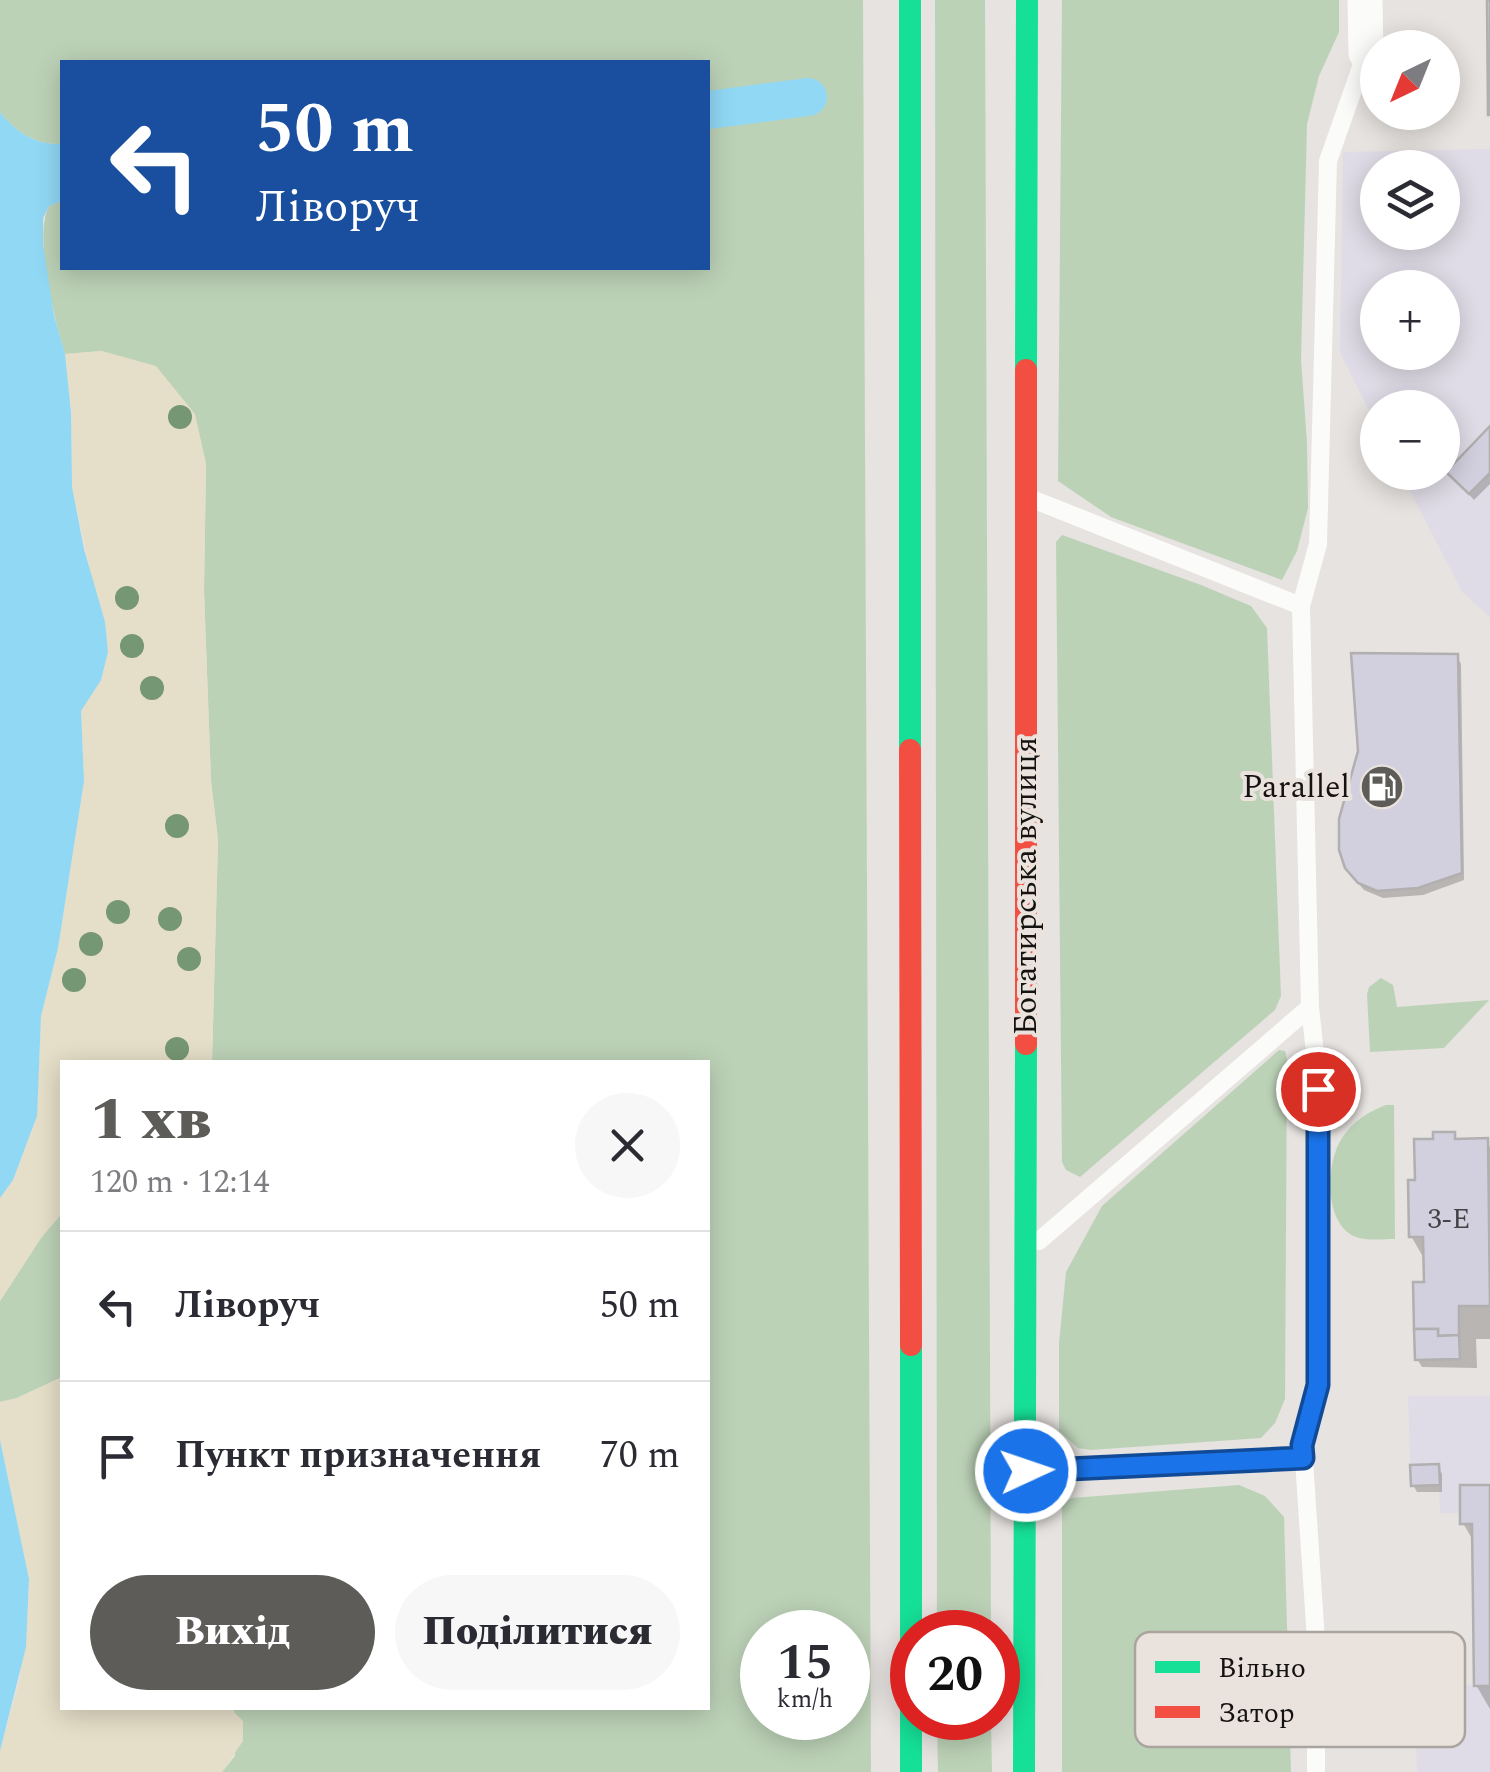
<!DOCTYPE html>
<html lang="uk">
<head>
<meta charset="utf-8">
<style>
	body { margin:0; font-family:Spectral,serif; background:#f7f7f7; color:#2b2b33; height:100vh; display:flex; flex-direction:column; font-size:38px; white-space:nowrap }
	* { box-sizing:border-box; margin:0 }
	p { font-size:32px; color:#7c7c81 }
	.icon { flex:none; width:55px; height:55px; fill:none; stroke:currentColor; stroke-width:2; stroke-linecap:round; stroke-linejoin:round }
	.map { position:relative; flex:1; overflow:hidden }
	.side { position:absolute; left:60px; top:1060px; width:650px; height:650px; display:flex; flex-direction:column; background:#fff; border-radius:0px; box-shadow:0 5px 25px #0003 }
	.side>* { flex:none }
	.banner { position:absolute; left:60px; top:60px; width:650px; height:210px; border-radius:0px; box-shadow:0 5px 25px #0003; background:#1a4fa0; color:#fff; overflow:hidden }
	.needle { width:65px; rotate:223deg }
	.buttons { position:absolute; left:1360px; top:30px; display:grid; gap:20px }
	.buttons a { display:grid; place-items:center; width:100px; height:100px; border-radius:50%; background:#fff; box-shadow:0 5px 25px #0003; font-size:50px }
	.speed { position:absolute; left:740px; top:1610px; display:flex; gap:20px; font-size:50px; font-weight:700; text-align:center }
	.speed>* { display:grid; place-content:center; width:130px; height:130px; border-radius:50%; background:#fff; box-shadow:0 5px 25px #0003; line-height:1 }
	.speed small { font-size:25px; font-weight:400 }
	.speed .limit { border:15px solid #d22; background:#fff; color:#111 }
	.pin { position:absolute; display:grid; place-items:center; width:85px; height:85px; color:#fff; margin:-42px; border:5px solid #fff; border-radius:50%; box-shadow:0 2px 10px #0007 }
	.me { position:absolute; width:110px; margin:-55px; rotate:87deg; stroke-linejoin:round; filter:drop-shadow(0 0 8px #0008) }
	.turn { display:flex; align-items:center; gap:35px; height:210px; padding:0 30px; font-size:45px }
	.turn .icon { width:130px; height:130px; stroke-width:2.5 }
	.turn b { display:block; font-size:70px; line-height:85px }
	.round { display:grid; place-items:center; flex:none; width:105px; height:105px; border-radius:52px; background:#f7f7f7 }
	.head { display:flex; align-items:center; justify-content:space-between; height:170px; padding:0 30px }
	h1 { font-size:60px; font-weight:800; line-height:75px; color:#5e5c59 }
	.button { display:flex; gap:20px; margin-top:auto; padding:20px 30px }
	.button a { flex:1; height:115px; border-radius:60px; background:#5e5c59; color:#fff; font-size:40px; font-weight:800; line-height:115px; text-align:center }
	.button a+a { background:#f7f7f7; color:#2b2b33 }
	ul { padding:0; list-style:none }
	li { display:flex; align-items:center; gap:30px; height:150px; padding:0 30px; border-top:2px solid #e1e1e2 }
	li div { flex:1 }
	li b { display:block; font-size:38px }
	li em { font-style:normal }
	.map>svg:first-child { display:block }
	.industrial { fill:#e0dce7; fill-rule:evenodd }
	.green { fill:#bcd2b7; fill-rule:evenodd }
	.sand { fill:#e5dec8 }
	.water { fill:#91d8f5 }
	.shadow { fill:#0003 }
	.lines { fill:none; stroke-linecap:round; stroke-linejoin:round }
	.canal { stroke:#91d8f5; stroke-width:38 }
	.building { fill:#d2d0de; stroke:#b1afaf; stroke-width:2.5 }
	.lane { stroke:#fbfbfa; stroke-width:18 }
	.street { stroke:#fbfbfa; stroke-width:35 }
	.fast { stroke:#16e098; stroke-width:22 }
	.jam { stroke:#f24e42; stroke-width:22 }
	.tree { fill:#769773 }
	.route-casing { stroke:#114b97; stroke-width:25 }
	.route { stroke:#1a73e8; stroke-width:18 }
	.labels { text-anchor:middle; dominant-baseline:central; stroke-width:8; stroke-linejoin:round; paint-order:stroke }
	.number-label { font-size:28px; fill:#444244 }
	.poi-label { font-size:32px; fill:#151311; stroke:#eae2dc; text-anchor:end }
	.street-label { font-size:32px; fill:#151311; stroke:#eae2dc }
	.key { fill:#eae2dc; stroke:#aaa49f; stroke-width:2.5 }
	.key-label { font-size:28px; fill:#151311 }
</style>
</head>
<body>
<div class="map">
<svg width="1490" height="1772" viewBox="0 0 1490 1772">
	<rect width="100%" height="100%" fill="#e6e3e0"/>
	<!-- industrial -->
	<g class="industrial">
		<path d="M1490,149V617L1462,592L1401,473L1442,472V408H1378L1377,426L1340,353L1343,152ZM1378,168H1442V232H1378ZM1378,288H1442V352H1378Z"/>
		<polygon points="1408,1396 1490,1396 1490,1772 1417,1772 1414,1687 1474,1685 1472,1525 1460,1524 1460,1513 1440,1513 1439,1485 1411,1486"/>
	</g>
	<!-- green -->
	<g class="green">
		<path d="M0,0H863L871,1772H222L235,1756L234,1710L230,1708H708V1062H212L218,840L211,781L204,591L206,463L102,351L65,354C55,319 33,238 49,206L62,201V268H708V62H62V144C35,145 17,133 0,112ZM762,1632H848V1718H762Z"/>
		<polygon points="935,0 985,0 991,1632 937,1632"/>
		<polygon points="1062,0 1339,0 1339,32 1319,76 1307,124 1301,360 1307,443 1308,508 1297,551 1282,580 1111,517 1058,481"/>
		<polygon points="1062,535 1201,585 1251,606 1267,628 1281,996 1275,1010 1080,1177 1066,1170 1062,1162 1056,542"/>
		<polygon points="1381,978 1393,985 1397,1007 1489,1000 1444,1048 1370,1052 1367,994 1369,987"/>
		<polygon points="1279,1050 1285,1051 1287,1059 1285,1399 1275,1423 1261,1438 1091,1450 1078,1448 1059,1431 1059,1343 1066,1272 1102,1206"/>
		<path d="M1386,1105H1394L1395,1239C1383,1239 1367,1241 1356,1237C1323,1224 1326,1162 1342,1138C1353,1121 1368,1112 1386,1105Z"/>
		<polygon points="62,1213 62,1377 17,1398 0,1402 0,1301 41,1238"/>
		<polygon points="1239,1485 1265,1496 1284,1517 1291,1772 1062,1772 1062,1503 1072,1498"/>
		<polygon points="937,1718 991,1718 992,1772 938,1772"/>
	</g>
	<!-- sand -->
	<g class="sand">
		<polygon points="102,351 156,366 195,414 206,463 204,591 211,781 218,840 212,1062 62,1062 62,1213 41,1238 0,1301 0,1198 13,1180 37,1116 41,1016 58,948 84,781 81,711 101,680 108,652 72,487 71,413 65,354"/>
		<polygon points="62,1377 62,1708 230,1708 243,1721 243,1741 222,1772 0,1772 0,1751 20,1678 28,1612 29,1579 0,1440 0,1402 17,1398"/>
	</g>
	<!-- water -->
	<g class="water">
		<path d="M0,112C17,133 35,145 62,144V201L49,206L43,218V244L54,315L65,354L71,413L72,487L84,549L105,622L108,652L101,680L81,711L84,781L58,948L41,1016L37,1116L13,1180L0,1198Z"/>
		<polygon points="0,1440 29,1579 26,1647 0,1751"/>
	</g>
	<!-- shadow -->
	<g class="shadow">
		<polygon points="1490,430 1490,484 1474,500 1449,472"/>
		<polygon points="1457,657 1461,664 1464,880 1423,895 1383,898 1364,890 1352,876"/>
		<polygon points="1454,1135 1458,1142 1486,1141 1490,1147 1490,1339 1476,1339 1477,1368 1422,1367 1417,1359 1426,1284 1426,1262 1411,1236 1417,1182 1435,1141"/>
		<polygon points="1438,1467 1442,1474 1442,1492 1417,1492 1413,1485"/>
		<polygon points="1490,1487 1490,1709 1476,1685 1475,1544 1463,1523"/>
	</g>
	<g class="lines">
		<!-- canal -->
		<polyline class="canal" points="708,110 808,97"/>
	</g>
	<!-- building -->
	<g class="building">
		<polygon points="1487,0 1490,0 1490,115 1488,115"/>
		<polygon points="1490,426 1490,473 1469,494 1446,472"/>
		<polygon points="1351,653 1458,654 1462,873 1418,888 1377,891 1358,883 1345,868 1339,850 1339,819 1358,751"/>
		<polygon points="1433,1132 1455,1132 1455,1139 1488,1138 1490,1306 1459,1306 1459,1335 1438,1336 1438,1329 1414,1329 1413,1282 1424,1282 1423,1237 1409,1237 1408,1180 1415,1180 1414,1139 1433,1139"/>
		<polygon points="1414,1329 1438,1329 1438,1336 1459,1335 1460,1359 1415,1360"/>
		<polygon points="1439,1464 1440,1485 1411,1486 1410,1465"/>
		<polygon points="1460,1485 1490,1485 1490,1686 1474,1686 1472,1524 1460,1524"/>
	</g>
	<g class="lines">
		<!-- lane -->
		<g class="lane">
			<polyline points="1032,499 1301,606"/>
			<polyline points="1039,1241 1310,1007"/>
			<polyline points="1029,1471 1303,1458"/>
			<polyline points="1316,1772 1316,1640 1303,1445 1318,1385 1319,1089 1310,1007 1301,606 1318,544 1328,161 1366,53"/>
		</g>
		<!-- street -->
		<polyline class="street" points="1365,0 1366,53"/>
		<!-- fast -->
		<g class="fast">
			<polyline points="910,0 910,750"/>
			<polyline points="1026,370 1027,0"/>
			<polyline points="911,1345 911,1772"/>
			<polyline points="1024,1772 1026,1044"/>
		</g>
		<!-- jam -->
		<g class="jam">
			<polyline points="1026,370 1026,1044"/>
			<polyline points="910,750 911,1345"/>
		</g>
	</g>
	<!-- trees -->
	<g class="tree">
		<circle cx="180" cy="417" r="12"/>
		<circle cx="127" cy="598" r="12"/>
		<circle cx="132" cy="646" r="12"/>
		<circle cx="152" cy="688" r="12"/>
		<circle cx="177" cy="826" r="12"/>
		<circle cx="118" cy="912" r="12"/>
		<circle cx="170" cy="919" r="12"/>
		<circle cx="91" cy="944" r="12"/>
		<circle cx="189" cy="959" r="12"/>
		<circle cx="74" cy="980" r="12"/>
		<circle cx="177" cy="1049" r="12"/>
	</g>
	<g class="lines">
		<!-- route casing -->
		<g class="route-casing">
			<polyline id="route" points="1026,1471 1303,1458 1302,1445 1318,1385 1318,1089"/>
		</g>
		<!-- route -->
		<use href="#route" class="route"/>
	</g>
	<!-- icons -->
	<defs>
		<g id="fuel-disc" transform="scale(2.25)"><circle r="9.5" fill="#5e5c59" stroke="#eae2dc"/><path d="M-5.5-6h7V0h2V4h1.3V-2.5L3-4.5l.8-.8L6-3V5H2.5V1h-1V6h-7ZM-4.2-4.7v3.2H.2V-4.7Z" fill="#fff"/></g>
	</defs>
	<g fill-rule="evenodd">
		<use href="#fuel-disc" x="1382" y="787"/>
	</g>
	<g class="labels">
		<!-- number labels -->
		<g class="number-label">
			<text x="1449" y="1219">3-Е</text>
		</g>
		<!-- poi labels -->
		<g class="poi-label">
			<text x="1350" y="787">Parallel</text>
		</g>
		<!-- street labels -->
		<g class="street-label">
			<text transform="translate(1026 886) rotate(-90)">Богатирська вулиця</text>
		</g>
	</g>
	<!-- legend -->
	<rect x="1135" y="1632" width="330" height="115" rx="15" class="key"/>
	<rect x="1155" y="1661" width="45" height="12" fill="#16e098"/>
	<rect x="1155" y="1706" width="45" height="12" fill="#f24e42"/>
	<g class="key-label">
		<text x="1218" y="1677">Вільно</text>
		<text x="1218" y="1722">Затор</text>
	</g>
</svg>
<div class="buttons">
<a><svg class="needle" viewBox="-14 -14 28 28"><path d="M0-13l5 13h-10z" fill="#e53935"/><path d="M0 13l5-13h-10z" fill="#7c7c81"/></svg></a>
<a><svg class="icon" aria-label="layers" viewBox="0 0 24 24"><path d="M12 4l9 5-9 5-9-5zM3 14l9 5 9-5"/></svg></a>
<a>+</a>
<a>−</a>
</div>
<div class="speed"><div>15<small>km/h</small></div><div class="limit">20</div></div>
<div class="pin" style="left:1318px;top:1089px;background:#d93025"><svg class="icon" aria-label="arrive" viewBox="0 0 24 24"><path d="M6 21V4h12l-3 4 3 4H6"/></svg></div>
<svg class="me" style="left:1026px;top:1471px" viewBox="-20 -20 40 40"><circle r="17" fill="#1a73e8" stroke="#fff" stroke-width="3"/><path d="M0-11L8 9 0 5-8 9z" fill="#fff"/></svg>
<div class="banner">
<div class="turn"><svg class="icon" aria-label="left" viewBox="0 0 24 24"><path d="M17 20v-9H6M10 6l-5 5 5 5"/></svg><div><b>50 m</b>Ліворуч</div></div>
</div>
<section class="side">
<div class="head"><div><h1>1 хв</h1><p>120 m · 12:14</p></div><a class="round"><svg class="icon" aria-label="close" viewBox="0 0 24 24"><path d="M6 6l12 12M18 6L6 18"/></svg></a></div>
<ul>
<li><svg class="icon" aria-label="left" viewBox="0 0 24 24"><path d="M17 20v-9H6M10 6l-5 5 5 5"/></svg><div><b>Ліворуч</b></div><em>50 m</em></li>
<li><svg class="icon" aria-label="arrive" viewBox="0 0 24 24"><path d="M6 21V4h12l-3 4 3 4H6"/></svg><div><b>Пункт призначення</b></div><em>70 m</em></li>
</ul>
<div class="button"><a>Вихід</a><a>Поділитися</a></div>
</section>
</div>
</body>
</html>
